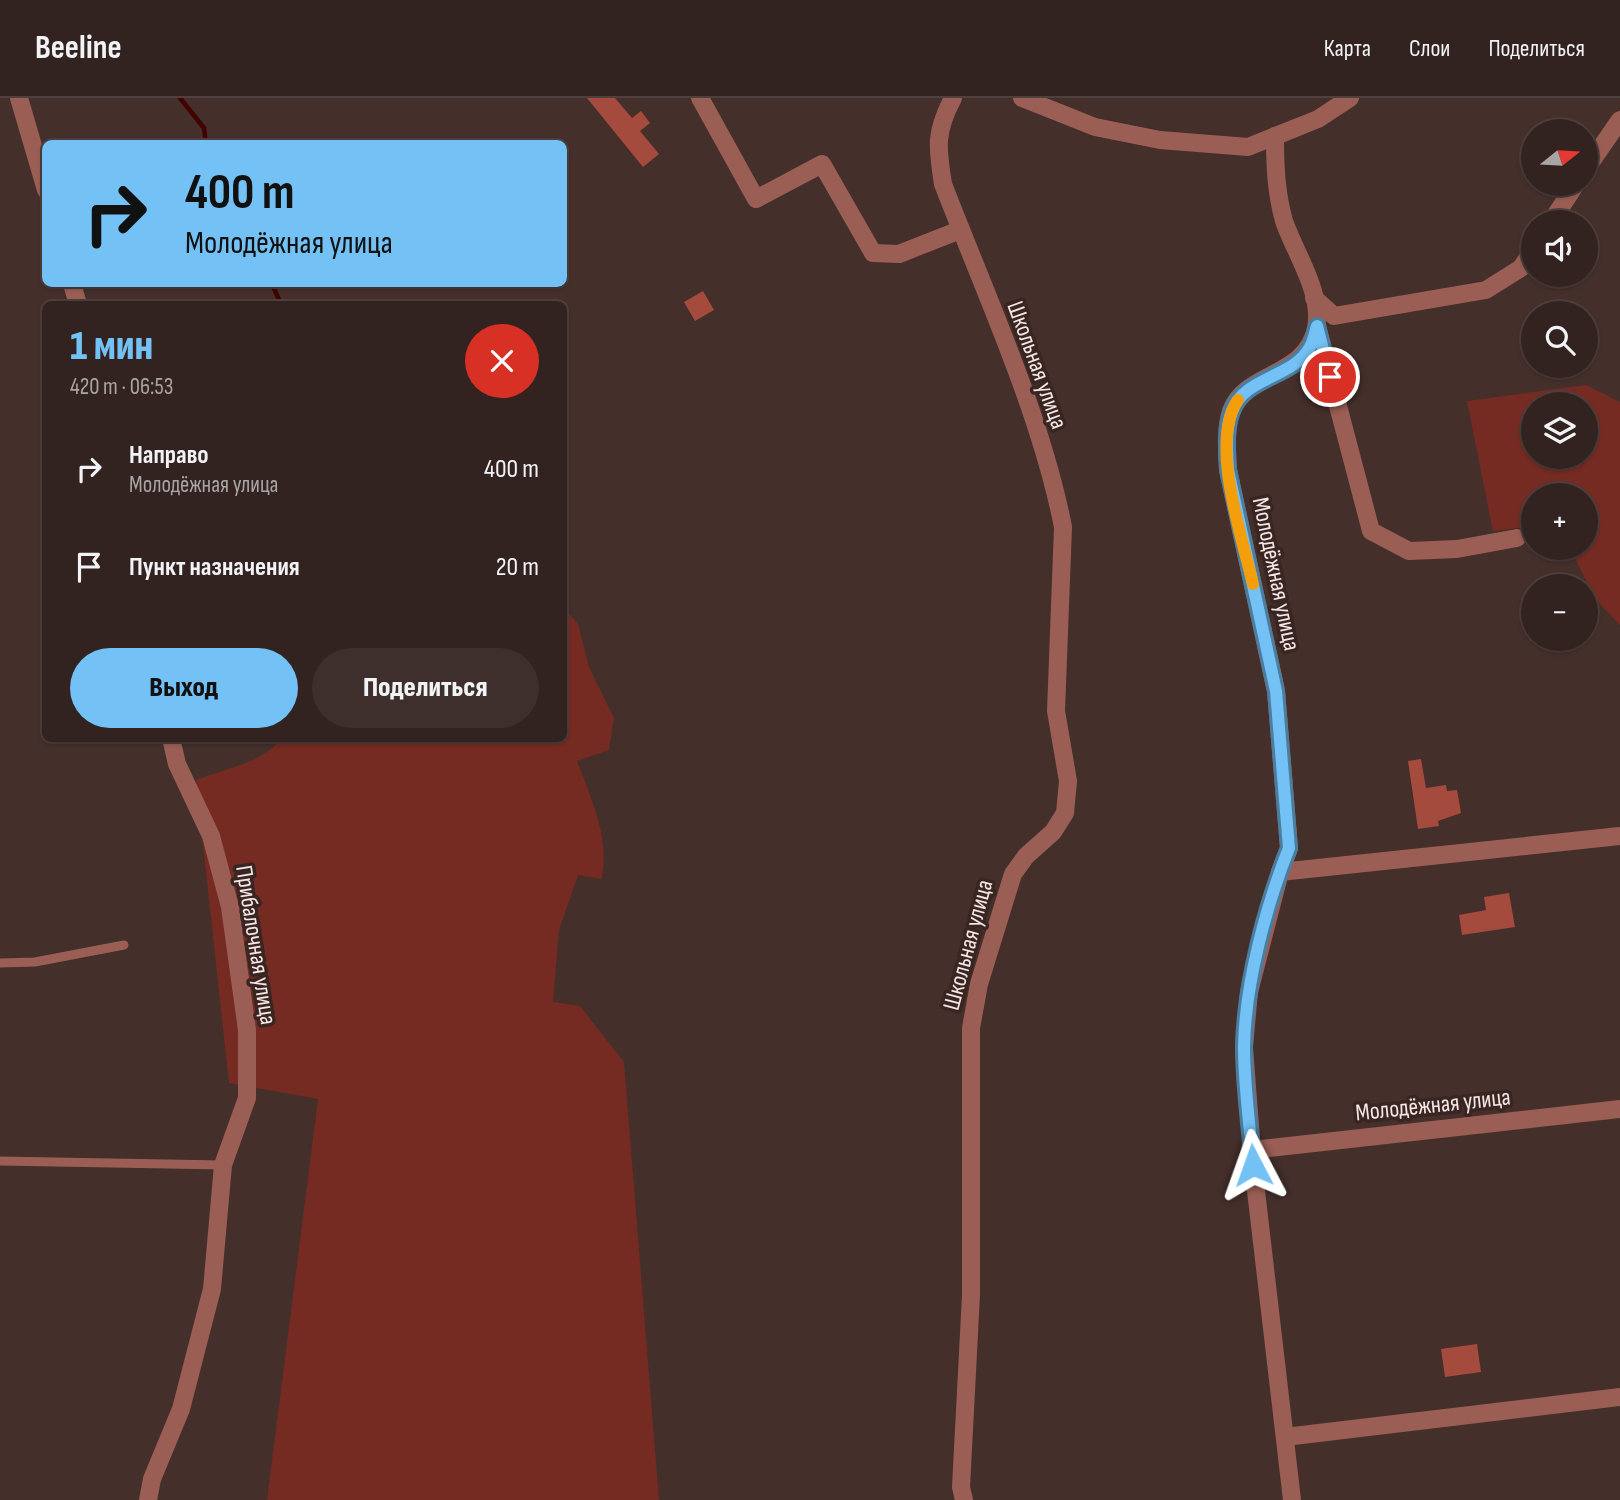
<!DOCTYPE html>
<html lang="ru">
<head>
<meta charset="utf-8">
<style>
	body { margin:0; font-family:"Sofia Sans Condensed",sans-serif; background:#3e2f2d; color:#f1f3f6; height:100vh; display:flex; flex-direction:column; font-size:26px; white-space:nowrap }
	* { box-sizing:border-box; margin:0 }
	p { font-size:23px; color:#a9a4a5 }
	.icon { flex:none; width:38px; height:38px; fill:none; stroke:currentColor; stroke-width:2; stroke-linecap:round; stroke-linejoin:round }
	.map { position:relative; flex:1; overflow:hidden }
	.details { position:absolute; left:42px; top:203px; width:525px; height:441px; display:flex; flex-direction:column; background:#332320; border-radius:10px; box-shadow:0 2px 5px #0004,0 0 0 2px #4e403e }
	.details>* { flex:none }
	.guide { position:absolute; left:42px; top:42px; width:525px; height:147px; border-radius:10px; box-shadow:0 2px 5px #0004,0 0 0 2px #4e403e; background:#73c1f5; color:#111; overflow:hidden }
	.needle { width:46px; rotate:72deg }
	.fabs { position:absolute; left:1521px; top:21px; display:grid; gap:14px }
	.fabs a { display:grid; place-items:center; width:77px; height:77px; border-radius:50%; background:#332320; box-shadow:0 2px 5px #0004,0 0 0 2px #4e403e; font-size:35px }
	.pin { position:absolute; display:grid; place-items:center; width:60px; height:60px; color:#fff; margin:-30px; border:4px solid #fff; border-radius:50%; box-shadow:0 2px 7px #0007 }
	.me { position:absolute; width:77px; margin:-38px; rotate:356deg; stroke-linejoin:round; filter:drop-shadow(0 0 5px #0008) }
	.turn { display:flex; align-items:center; gap:24px; height:147px; padding:0 28px; font-size:32px }
	.turn .icon { width:91px; height:91px; stroke-width:2.5 }
	.turn b { display:block; font-size:49px; line-height:60px }
	.round { display:grid; place-items:center; flex:none; width:74px; height:74px; border-radius:37px; background:#3e2f2d }
	.summary { display:flex; align-items:center; justify-content:space-between; height:119px; padding:0 28px }
	h1 { font-size:42px; font-weight:800; line-height:52px; color:#73c1f5 }
	.primary-button { display:flex; gap:14px; margin-top:auto; padding:14px 28px }
	.primary-button a { flex:1; height:80px; border-radius:42px; background:#73c1f5; color:#111; font-size:28px; font-weight:800; line-height:80px; text-align:center }
	.primary-button a+a { background:#3e2f2d; color:#f1f3f6 }
	ul { padding:0; list-style:none }
	li { display:flex; align-items:center; gap:21px; height:98px; padding:0 28px }
	li div { flex:1 }
	li b { display:block; font-size:26px }
	li em { font-style:normal }
	header { display:flex; align-items:center; gap:42px; box-sizing:border-box; height:98px; padding:0 35px; background:#332320; border-bottom:2px solid #4e403e }
	header strong { font-size:33px }
	nav { display:flex; gap:38px; margin-inline-start:auto; font-size:24px }
	.map>svg:first-child { display:block }
	.green { fill:#752b21; fill-rule:evenodd }
	.lines { fill:none; stroke-linecap:round; stroke-linejoin:round }
	.stream { stroke:#420000; stroke-width:4.5 }
	.building { fill:#a54b3e }
	.service { stroke:#9b5e54; stroke-width:9 }
	.minor { stroke:#9b5e54; stroke-width:18 }
	.tertiary { stroke:#9b5e54; stroke-width:18 }
	.route-casing { stroke:#4b7d9f; stroke-width:18 }
	.route { stroke:#73c1f5; stroke-width:12 }
	.slow { stroke:#f59e0b; stroke-width:12 }
	.labels { text-anchor:middle; dominant-baseline:central; stroke-width:7; stroke-linejoin:round; paint-order:stroke }
	.street-label { font-size:24px; fill:#f5e7e4; stroke:#392522 }
</style>
</head>
<body>
<header>
<strong>Beeline</strong>
<nav><a>Карта</a><a>Слои</a><a>Поделиться</a></nav>
</header>
<div class="map">
<svg width="1620" height="1402" viewBox="0 0 1620 1402">
	<rect width="100%" height="100%" fill="#442f2b"/>
	<!-- green -->
	<g class="green">
		<path d="M1586,287L1620,304V527L1595,501L1570,450H1586V397H1533V428L1493,433L1467,303ZM1533,306H1586V359H1533Z"/>
		<path d="M564,510L578,526L589,569L614,620L609,652L577,663C591,700 611,742 601,781L578,777L559,832L553,904L580,908L624,964L659,1402H267L318,1001L229,985L196,682C227,670 259,666 282,641L564,640Z"/>
	</g>
	<g class="lines">
		<!-- stream -->
		<g class="stream">
			<polyline points="180,0 204,30 206,46"/>
			<polyline points="272,186 281,206"/>
		</g>
	</g>
	<!-- building -->
	<g class="building">
		<polygon points="587,0 615,0 632,20 641,13 650,25 640,33 659,56 643,69"/>
		<polygon points="703,193 714,212 695,223 684,204"/>
		<polygon points="1421,661 1426,690 1446,687 1447,693 1457,692 1461,715 1438,723 1439,728 1418,731 1408,663"/>
		<polygon points="1509,795 1515,829 1462,837 1459,817 1486,812 1484,799"/>
		<polygon points="1477,1246 1481,1274 1445,1279 1441,1251"/>
	</g>
	<g class="lines">
		<!-- service -->
		<g class="service">
			<polyline points="0,865 35,864 124,847"/>
			<polyline points="0,1063 223,1067"/>
		</g>
		<!-- minor -->
		<g class="minor">
			<polyline points="19,0 46,92"/>
			<polyline points="700,0 756,101 822,66 873,155 899,156 960,132"/>
			<path d="M953,0C935,34 937,49 943,86C985,195 1041,316 1063,429L1056,613L1068,683L1065,715L1053,734L1026,758L1013,776L979,886L971,930V1197L961,1389L964,1402"/>
			<path d="M1275,38C1275,67 1276,95 1284,123C1295,155 1323,195 1316,230C1306,280 1245,273 1231,313C1225,332 1227,353 1228,372L1276,593L1289,750L1280,774L1249,894L1244,949L1253,1067L1292,1402"/>
			<polyline points="1586,71 1620,22"/>
			<polyline points="1551,124 1576,86"/>
			<polyline points="72,186 78,206"/>
			<polyline points="1314,200 1334,218 1486,192 1521,170 1533,152"/>
			<polyline points="1317,228 1371,433 1409,453 1457,451 1517,440"/>
			<polyline points="1280,774 1620,738"/>
			<polyline points="1252,1052 1620,1011"/>
			<polyline points="1285,1339 1620,1299"/>
			<polyline points="148,1402 152,1381 181,1311 212,1191 223,1067 247,1000 247,932 230,809 211,738 177,666 171,640"/>
		</g>
		<!-- tertiary -->
		<polyline class="tertiary" points="1022,0 1095,29 1160,42 1248,49 1318,21 1350,0"/>
	</g>
	<g class="lines">
		<!-- route casing -->
		<g class="route-casing">
			<path id="route" d="M1253,1067C1250,1028 1244,988 1244,949C1245,886 1266,808 1289,750L1276,593L1228,372C1227,353 1225,331 1232,313C1245,278 1294,280 1310,249C1314,242 1315,234 1317,228L1330,279"/>
		</g>
		<!-- route -->
		<use href="#route" class="route"/>
		<!-- slow -->
		<path class="slow" d="M1238,302C1209,344 1242,439 1253,486"/>
	</g>
	<g class="labels">
		<!-- street labels -->
		<g class="street-label">
			<text transform="translate(1037 267) rotate(70)">Школьная улица</text>
			<text transform="translate(1276 476) rotate(78)">Молодёжная улица</text>
			<text transform="translate(256 847) rotate(81)">Прибалочная улица</text>
			<text transform="translate(968 847) rotate(-75)">Школьная улица</text>
			<text transform="translate(1433 1007) rotate(-6)">Молодёжная улица</text>
		</g>
	</g>
</svg>
<div class="fabs">
<a><svg class="needle" viewBox="-14 -14 28 28"><path d="M0-13l5 13h-10z" fill="#e53935"/><path d="M0 13l5-13h-10z" fill="#a9a4a5"/></svg></a>
<a><svg class="icon" aria-label="sound" viewBox="0 0 24 24"><path d="M4 9h4l5-4v14l-5-4H4zM17 9q2 3 0 6"/></svg></a>
<a><svg class="icon" aria-label="search" viewBox="0 0 24 24"><circle cx="10" cy="10" r="6"/><path d="M15 15l6 6"/></svg></a>
<a><svg class="icon" aria-label="layers" viewBox="0 0 24 24"><path d="M12 4l9 5-9 5-9-5zM3 14l9 5 9-5"/></svg></a>
<a>+</a>
<a>−</a>
</div>
<div class="pin" style="left:1330px;top:279px;background:#d93025"><svg class="icon" aria-label="arrive" viewBox="0 0 24 24"><path d="M6 21V4h12l-3 4 3 4H6"/></svg></div>
<svg class="me" style="left:1253px;top:1067px" viewBox="-20 -20 40 40"><path d="M0-17L14 15 0 8-14 15z" fill="#73c1f5" stroke="#fff" stroke-width="4"/></svg>
<div class="guide">
<div class="turn"><svg class="icon" aria-label="right" viewBox="0 0 24 24"><path d="M7 20v-9h11M14 6l5 5-5 5"/></svg><div><b>400 m</b>Молодёжная улица</div></div>
</div>
<section class="details">
<div class="summary"><div><h1>1 мин</h1><p>420 m · 06:53</p></div><a class="round" style="background:#d93025;color:#fff"><svg class="icon" aria-label="close" viewBox="0 0 24 24"><path d="M6 6l12 12M18 6L6 18"/></svg></a></div>
<ul>
<li><svg class="icon" aria-label="right" viewBox="0 0 24 24"><path d="M7 20v-9h11M14 6l5 5-5 5"/></svg><div><b>Направо</b><p>Молодёжная улица</p></div><em>400 m</em></li>
<li><svg class="icon" aria-label="arrive" viewBox="0 0 24 24"><path d="M6 21V4h12l-3 4 3 4H6"/></svg><div><b>Пункт назначения</b></div><em>20 m</em></li>
</ul>
<div class="primary-button"><a>Выход</a><a>Поделиться</a></div>
</section>
</div>
</body>
</html>
